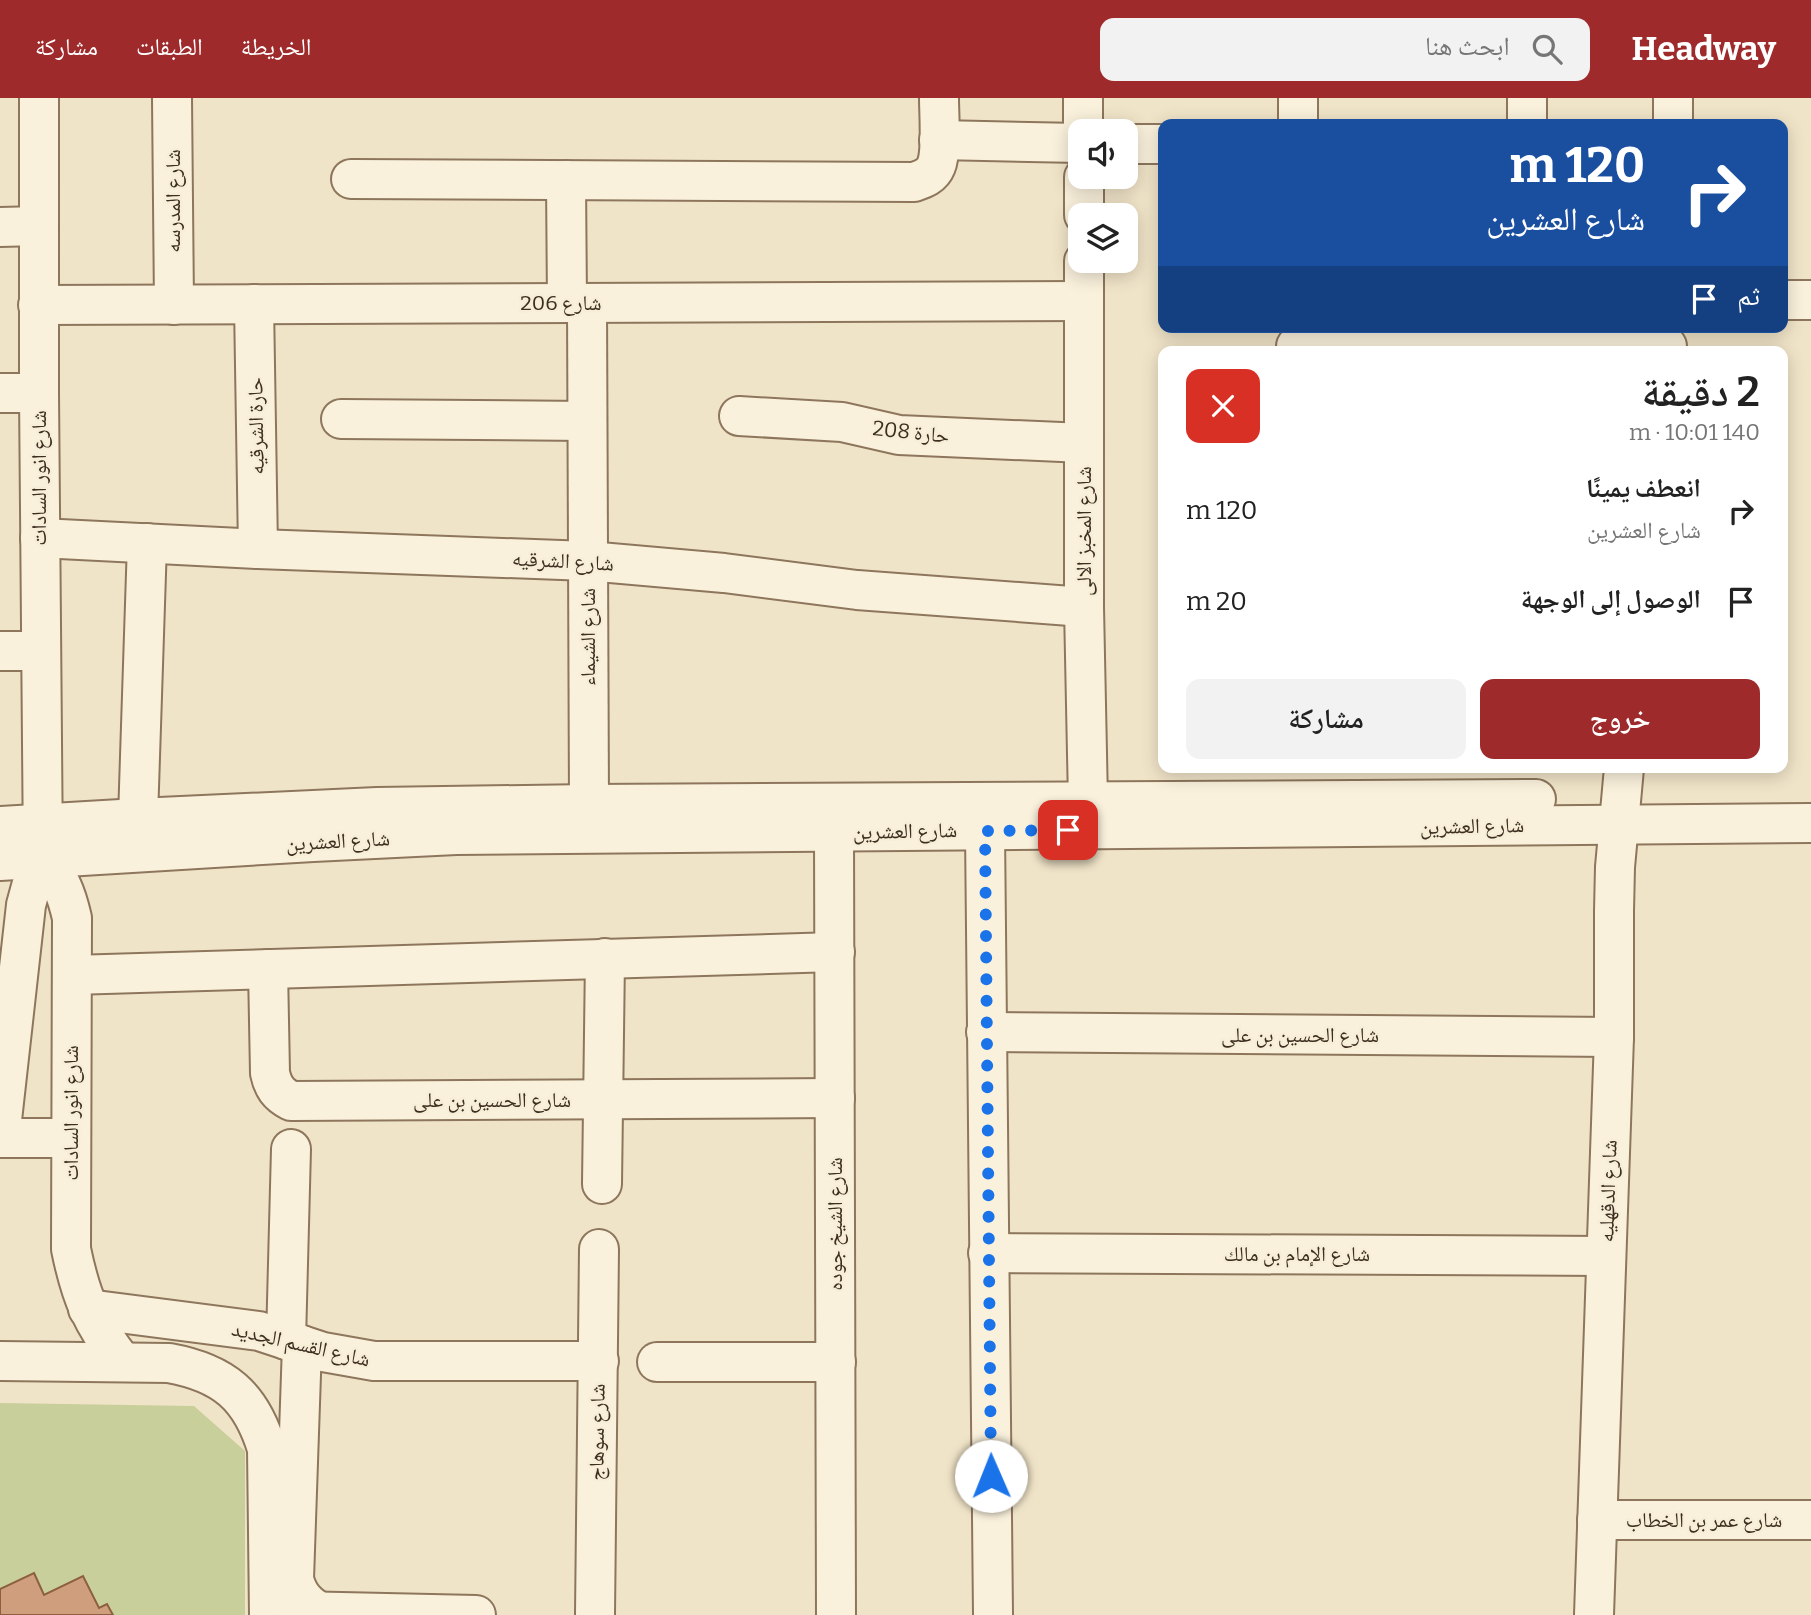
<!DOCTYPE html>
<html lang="ar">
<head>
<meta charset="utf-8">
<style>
	body { margin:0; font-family:Bitter,"Noto Naskh Arabic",serif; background:#f2f2f2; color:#222; direction:rtl; height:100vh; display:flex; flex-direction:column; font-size:26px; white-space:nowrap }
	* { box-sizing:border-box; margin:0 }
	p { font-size:23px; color:#767676 }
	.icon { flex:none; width:38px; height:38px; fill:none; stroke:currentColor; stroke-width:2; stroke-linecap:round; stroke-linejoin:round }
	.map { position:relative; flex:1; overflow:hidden; direction:ltr }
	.drawer { position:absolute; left:1158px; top:248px; width:630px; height:427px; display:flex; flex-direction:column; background:#fff; border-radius:14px; box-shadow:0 4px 18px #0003; direction:rtl }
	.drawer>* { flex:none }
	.banner { position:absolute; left:1158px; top:21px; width:630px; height:214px; border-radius:14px; box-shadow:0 4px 18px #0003; direction:rtl; background:#1a4fa0; color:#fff; overflow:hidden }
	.tools { position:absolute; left:1068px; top:21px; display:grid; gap:14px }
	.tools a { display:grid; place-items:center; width:70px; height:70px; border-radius:14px; background:#fff; box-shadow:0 4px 18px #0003; font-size:35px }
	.pin { position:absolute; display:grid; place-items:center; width:60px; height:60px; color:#fff; margin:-30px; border-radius:14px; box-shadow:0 4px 10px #0006 }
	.me { position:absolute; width:77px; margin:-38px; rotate:359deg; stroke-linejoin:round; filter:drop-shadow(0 0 5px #0008) }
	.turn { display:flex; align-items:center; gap:24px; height:147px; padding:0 28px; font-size:32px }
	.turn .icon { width:91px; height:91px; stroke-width:2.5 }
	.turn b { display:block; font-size:49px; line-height:60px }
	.then { display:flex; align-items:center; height:66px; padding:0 28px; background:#0003; gap:14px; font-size:26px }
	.round { display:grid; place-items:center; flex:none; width:74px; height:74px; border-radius:14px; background:#f2f2f2 }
	.overview { display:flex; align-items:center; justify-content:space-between; height:119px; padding:0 28px }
	h1 { font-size:42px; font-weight:600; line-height:52px }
	.action { display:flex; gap:14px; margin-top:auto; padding:14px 28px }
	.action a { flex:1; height:80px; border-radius:14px; background:#9e2a2b; color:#fff; font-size:28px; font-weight:600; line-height:80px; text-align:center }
	.action a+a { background:#f2f2f2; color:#222 }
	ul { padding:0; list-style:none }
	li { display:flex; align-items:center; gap:21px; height:91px; padding:0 28px }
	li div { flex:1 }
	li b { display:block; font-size:26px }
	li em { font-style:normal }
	header { display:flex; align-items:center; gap:42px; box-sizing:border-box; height:98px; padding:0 35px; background:#9e2a2b; color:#fff }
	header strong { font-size:33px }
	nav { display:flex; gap:38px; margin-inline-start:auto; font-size:24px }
	.search { width:490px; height:63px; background:#f2f2f2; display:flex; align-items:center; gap:18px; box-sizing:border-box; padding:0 24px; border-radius:14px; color:#767676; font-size:26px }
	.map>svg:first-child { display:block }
	.green { fill:#c9cf9b }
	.building { fill:#cf9f7d; stroke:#8d5f41; stroke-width:2 }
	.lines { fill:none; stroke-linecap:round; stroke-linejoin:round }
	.minor-casing { stroke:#8d765c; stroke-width:42 }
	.minor { stroke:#faf1dc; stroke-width:38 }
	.route { stroke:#1a73e8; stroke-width:12; stroke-dasharray:0 21.6 }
	.labels { text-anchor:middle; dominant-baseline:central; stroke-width:5; stroke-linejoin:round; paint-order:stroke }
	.street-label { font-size:21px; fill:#3d2e20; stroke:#f7eed8 }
</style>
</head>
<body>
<header>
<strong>Headway</strong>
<div class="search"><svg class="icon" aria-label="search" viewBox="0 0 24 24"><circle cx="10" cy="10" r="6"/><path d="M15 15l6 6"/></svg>ابحث هنا</div>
<nav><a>الخريطة</a><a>الطبقات</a><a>مشاركة</a></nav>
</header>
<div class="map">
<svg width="1811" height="1517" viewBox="0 0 1811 1517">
	<rect width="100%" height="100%" fill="#f0e4c8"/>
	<!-- green -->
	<polygon class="green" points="0,1305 194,1308 245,1353 245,1517 0,1517"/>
	<!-- building -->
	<polygon class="building" points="34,1475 44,1497 83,1478 99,1510 107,1506 113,1517 0,1517 0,1491"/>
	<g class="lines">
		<!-- minor casing -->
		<g class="minor-casing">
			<g id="minor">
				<polyline points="172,0 174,207"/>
				<polyline points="1083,0 1083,33"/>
				<polyline points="1527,0 1527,26"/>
				<polyline points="1298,26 1298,0"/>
				<polyline points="1673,26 1673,0"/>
				<polyline points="939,42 1080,45"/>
				<polyline points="1125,46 1164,46"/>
				<polyline points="1084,79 1084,117"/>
				<path d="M351,81L914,84C923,81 932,78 936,68C942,54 939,16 939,0"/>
				<polyline points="566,82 567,205"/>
				<polyline points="0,129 39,128"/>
				<polyline points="1084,163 1084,509 1088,704"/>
				<polyline points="1783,202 1811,202"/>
				<polyline points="587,205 589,706"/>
				<polyline points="254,206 258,451"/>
				<polyline points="38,207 1084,203"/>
				<polyline points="1296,248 1667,248"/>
				<polyline points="0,295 39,295"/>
				<polyline points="739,318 842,324 899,337 1084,345"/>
				<polyline points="341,321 587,323"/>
				<polyline points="40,440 258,451 588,463 724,475 857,492 1084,509"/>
				<polyline points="0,553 41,553"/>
				<polyline points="138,720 147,445"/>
				<polyline points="0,728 138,720 377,709 589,706 1536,701"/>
				<polyline points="985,733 993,1517"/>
				<polyline points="834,734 836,1517"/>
				<path d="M43,760C60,780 66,794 72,820L71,1151C81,1200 92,1225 122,1264"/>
				<polyline points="0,763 313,744 456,737 1811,725"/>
				<path d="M268,871L270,975C273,989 278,996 291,1003L835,1000"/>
				<polyline points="72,877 835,854"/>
				<polyline points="986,934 1614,939"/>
				<polyline points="0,1040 26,807 35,774 43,760 39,295 39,0"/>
				<polyline points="0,1040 71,1040"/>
				<polyline points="602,1086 605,860"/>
				<polyline points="988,1155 1605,1158"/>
				<polyline points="88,1211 259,1233 323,1254 374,1263 599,1263"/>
				<polyline points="286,1242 291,1051"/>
				<path d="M302,1247L294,1481C298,1497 306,1506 320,1514"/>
				<path d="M0,1263L169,1265C224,1275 251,1298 267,1351L269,1517"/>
				<polyline points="657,1264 836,1264"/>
				<polyline points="1597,1422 1811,1422"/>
				<polyline points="296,1513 476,1517"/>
				<polyline points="595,1517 599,1151"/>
				<polyline points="1594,1517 1614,939 1614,813 1615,769 1624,670"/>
			</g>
		</g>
		<!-- minor -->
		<use href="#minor" class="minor"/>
	</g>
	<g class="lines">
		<!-- route -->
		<polyline class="route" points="991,1378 985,733 1068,732"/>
	</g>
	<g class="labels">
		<!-- street labels -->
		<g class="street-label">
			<text transform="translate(173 103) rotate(-90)">شارع المدرسه</text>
			<text x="561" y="205">شارع 206</text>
			<text transform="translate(256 328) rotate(-91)">حارة الشرقيه</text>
			<text transform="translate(911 334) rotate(6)">حارة 208</text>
			<text transform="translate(39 380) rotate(-90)">شارع انور السادات</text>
			<text transform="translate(1084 433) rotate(-90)">شارع المخبز الالى</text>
			<text transform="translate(563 463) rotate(3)">شارع الشرقيه</text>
			<text transform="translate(588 539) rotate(-90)">شارع الشيماء</text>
			<text transform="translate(1472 728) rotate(-1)">شارع العشرين</text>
			<text transform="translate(905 733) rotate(-1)">شارع العشرين</text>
			<text transform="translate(338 743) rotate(-3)">شارع العشرين</text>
			<text x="1300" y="937">شارع الحسين بن على</text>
			<text x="492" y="1002">شارع الحسين بن على</text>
			<text transform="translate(71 1015) rotate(-90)">شارع انور السادات</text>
			<text transform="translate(1608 1093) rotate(-88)">شارع الدقهليه</text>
			<text transform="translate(835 1126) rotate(-90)">شارع الشيخ جوده</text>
			<text x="1297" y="1156">شارع الإمام بن مالك</text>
			<text transform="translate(301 1246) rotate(13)">شارع القسم الجديد</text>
			<text transform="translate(597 1334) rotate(-89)">شارع سوهاج</text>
			<text x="1704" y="1422">شارع عمر بن الخطاب</text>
		</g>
	</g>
</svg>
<div class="tools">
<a><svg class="icon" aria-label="sound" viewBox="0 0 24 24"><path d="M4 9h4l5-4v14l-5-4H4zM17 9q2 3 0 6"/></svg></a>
<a><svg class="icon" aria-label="layers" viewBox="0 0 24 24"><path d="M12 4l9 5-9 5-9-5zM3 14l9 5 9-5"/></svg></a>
</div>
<div class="pin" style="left:1068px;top:732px;background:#d93025"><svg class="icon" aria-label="arrive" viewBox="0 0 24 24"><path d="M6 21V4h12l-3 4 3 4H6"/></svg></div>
<svg class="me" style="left:991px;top:1378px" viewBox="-20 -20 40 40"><circle r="19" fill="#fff"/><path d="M0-13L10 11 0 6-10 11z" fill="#1a73e8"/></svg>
<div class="banner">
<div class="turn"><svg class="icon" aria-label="right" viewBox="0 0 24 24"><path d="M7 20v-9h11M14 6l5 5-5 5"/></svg><div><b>120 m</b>شارع العشرين</div></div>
<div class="then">ثم<svg class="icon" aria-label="arrive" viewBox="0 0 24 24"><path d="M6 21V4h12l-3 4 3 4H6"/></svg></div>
</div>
<section class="drawer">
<div class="overview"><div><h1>2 دقيقة</h1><p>140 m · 10:01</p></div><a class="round" style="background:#d93025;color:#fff"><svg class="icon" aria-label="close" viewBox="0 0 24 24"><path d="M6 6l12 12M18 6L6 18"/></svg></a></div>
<ul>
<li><svg class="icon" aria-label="right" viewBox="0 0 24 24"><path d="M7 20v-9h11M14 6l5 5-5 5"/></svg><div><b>انعطف يمينًا</b><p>شارع العشرين</p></div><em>120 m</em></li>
<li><svg class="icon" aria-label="arrive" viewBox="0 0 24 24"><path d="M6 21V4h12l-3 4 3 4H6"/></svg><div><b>الوصول إلى الوجهة</b></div><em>20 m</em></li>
</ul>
<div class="action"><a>خروج</a><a>مشاركة</a></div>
</section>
</div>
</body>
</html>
